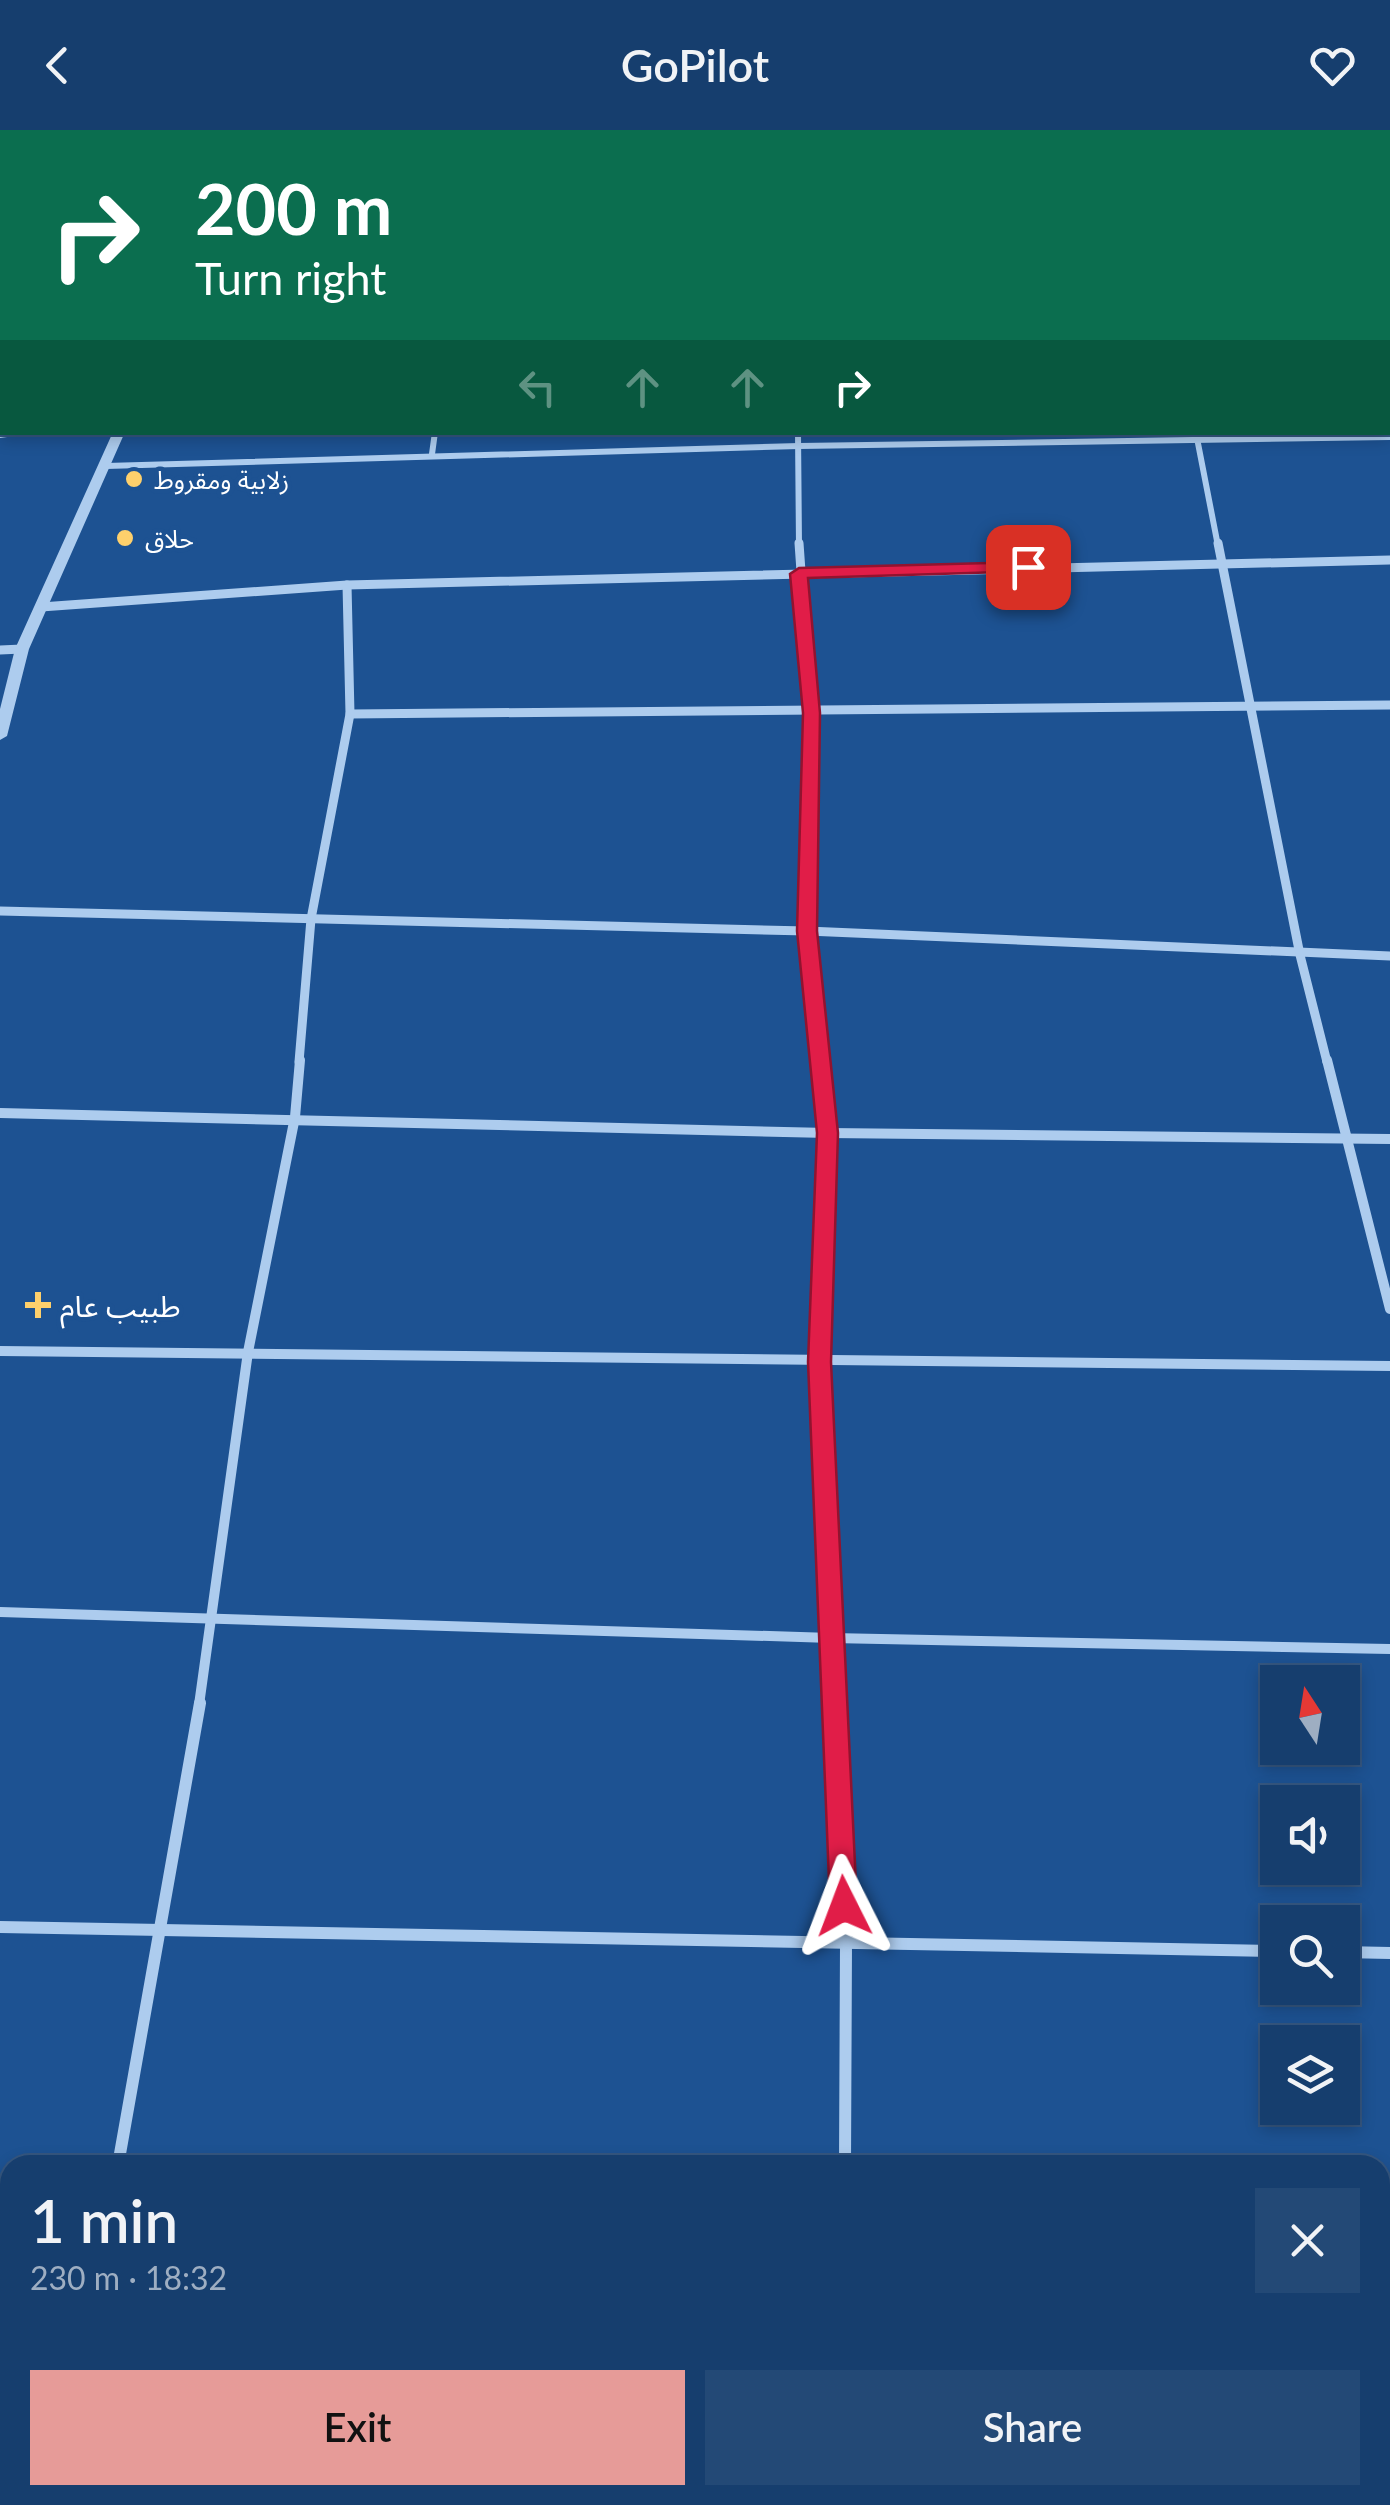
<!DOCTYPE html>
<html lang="en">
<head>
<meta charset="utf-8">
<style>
	body { margin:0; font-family:Lato,"Noto Sans Arabic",sans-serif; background:#234976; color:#f1f3f6; height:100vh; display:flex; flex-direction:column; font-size:38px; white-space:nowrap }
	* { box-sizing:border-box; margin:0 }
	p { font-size:32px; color:#9eaec2 }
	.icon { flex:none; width:55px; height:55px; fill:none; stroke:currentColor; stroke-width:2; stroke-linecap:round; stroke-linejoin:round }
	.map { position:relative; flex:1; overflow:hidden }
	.details { position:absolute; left:0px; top:2025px; width:1390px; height:350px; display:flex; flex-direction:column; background:#163e6e; border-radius:30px 30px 0 0; box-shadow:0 5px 15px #0003,0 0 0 2px #355781 }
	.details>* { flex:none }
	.banner { position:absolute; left:0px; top:0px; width:1390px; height:305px; box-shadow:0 5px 15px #0003,0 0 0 2px #355781; background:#0b6e4f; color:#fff; overflow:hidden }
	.needle { width:65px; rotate:348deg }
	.tools { position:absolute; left:1260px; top:1535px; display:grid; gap:20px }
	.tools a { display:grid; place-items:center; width:100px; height:100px; border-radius:0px; background:#163e6e; box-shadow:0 5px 15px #0003,0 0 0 2px #355781; font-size:50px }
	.pin { position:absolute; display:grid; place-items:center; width:85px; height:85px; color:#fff; margin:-42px; border-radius:20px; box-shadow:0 5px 15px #0006 }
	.me { position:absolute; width:110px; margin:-55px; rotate:357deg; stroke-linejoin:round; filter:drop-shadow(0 0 8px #0008) }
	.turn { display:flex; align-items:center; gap:35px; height:210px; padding:0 30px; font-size:45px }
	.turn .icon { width:130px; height:130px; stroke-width:2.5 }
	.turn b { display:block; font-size:70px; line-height:85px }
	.lanes { display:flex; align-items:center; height:95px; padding:0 30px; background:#0003; justify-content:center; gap:50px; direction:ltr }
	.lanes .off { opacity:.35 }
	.round { display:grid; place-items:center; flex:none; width:105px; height:105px; border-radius:0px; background:#234976 }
	.headline { display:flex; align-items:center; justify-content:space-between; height:170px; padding:0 30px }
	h1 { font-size:60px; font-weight:600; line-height:75px }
	.action { display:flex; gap:20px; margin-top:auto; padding:20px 30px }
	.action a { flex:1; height:115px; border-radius:0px; background:#e69b98; color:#111; font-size:40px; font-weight:600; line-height:115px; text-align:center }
	.action a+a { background:#234976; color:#f1f3f6 }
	header { display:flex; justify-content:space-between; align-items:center; height:130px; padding:0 30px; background:#163e6e; font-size:45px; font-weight:600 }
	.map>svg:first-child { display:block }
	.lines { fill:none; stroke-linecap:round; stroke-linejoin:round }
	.minor-far3 { stroke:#adccee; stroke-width:6 }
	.minor-far2 { stroke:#adccee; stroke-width:9 }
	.minor-far1 { stroke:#adccee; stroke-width:10 }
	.minor { stroke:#adccee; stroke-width:12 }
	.tertiary { fill:#adccee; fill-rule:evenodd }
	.route { fill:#e11d48; stroke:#92132f; stroke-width:2.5 }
	.poi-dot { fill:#fed06c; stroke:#1d5292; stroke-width:4 }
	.labels { text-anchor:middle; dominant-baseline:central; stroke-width:9; stroke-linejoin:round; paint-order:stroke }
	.far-poi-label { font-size:25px; fill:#fff; stroke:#1d5292; text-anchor:start }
	.poi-label { font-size:30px; fill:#fff; stroke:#1d5292; text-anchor:start }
</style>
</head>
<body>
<header><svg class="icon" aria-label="back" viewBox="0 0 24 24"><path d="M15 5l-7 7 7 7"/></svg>GoPilot<svg class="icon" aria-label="heart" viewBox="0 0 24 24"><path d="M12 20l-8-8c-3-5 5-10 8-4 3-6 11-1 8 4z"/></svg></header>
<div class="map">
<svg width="1390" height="2375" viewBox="0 0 1390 2375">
	<rect width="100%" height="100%" fill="#1d5292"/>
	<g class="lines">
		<!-- minor-far3 -->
		<g class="minor-far3">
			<polyline points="332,2 353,0"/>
			<polyline points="798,302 799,416"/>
			<polyline points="1196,303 1218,416"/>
			<polyline points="0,305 20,302"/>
			<polyline points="432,324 435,302"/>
			<polyline points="106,336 799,316 1390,307"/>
		</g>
		<!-- minor-far2 -->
		<g class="minor-far2">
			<polyline points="799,413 811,583 807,801 821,932"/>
			<polyline points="1218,413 1300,825 1327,932"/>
			<polyline points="41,477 347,455 1390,430"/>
			<polyline points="0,520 22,519"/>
			<polyline points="350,584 1390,575"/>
			<polyline points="0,781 807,801 1390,826"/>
			<polyline points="299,932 311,789 350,584 347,455"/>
		</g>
		<!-- minor-far1 -->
		<g class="minor-far1">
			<polyline points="820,930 828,1003 820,1232 835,1575"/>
			<polyline points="1327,930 1390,1179"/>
			<polyline points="0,983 828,1003 1390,1009"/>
			<polyline points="0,1221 1390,1236"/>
			<polyline points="0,1482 831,1508 1390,1519"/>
			<polyline points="199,1575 248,1222 295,987 300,930"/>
		</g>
		<!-- minor -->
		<g class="minor">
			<polyline points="835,1573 846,1814 845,2035"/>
			<polyline points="0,1797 1278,1821"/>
			<polyline points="1342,1822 1390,1823"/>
			<polyline points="118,2035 200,1573"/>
			<polyline points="0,2181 10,2182"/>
			<polyline points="1380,2235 1390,2236"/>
			<polyline points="850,2365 850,2375"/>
			<polyline points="58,2375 60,2365"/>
		</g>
		<!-- tertiary -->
		<g class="tertiary">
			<rect x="184" y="0" width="10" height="2"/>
			<polygon points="113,302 125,302 29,519 7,606 0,610 0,579 15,519"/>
		</g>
	</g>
	<!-- route -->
	<polygon class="route" points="1028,432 1033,434 1033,441 808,448 820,583 817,801 838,1003 831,1232 857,1776 853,1785 844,1788 834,1785 830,1776 808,1232 817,1003 797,801 803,583 790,444 799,438"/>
	<!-- markers -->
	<g class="poi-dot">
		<circle cx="134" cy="349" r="10"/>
		<circle cx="125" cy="408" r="10"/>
		<path d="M33 1160h10v10h10v10h-10v10h-10v-10h-10v-10h10z"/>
	</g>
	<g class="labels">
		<!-- far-poi labels -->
		<g class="far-poi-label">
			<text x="154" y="349">زلابية ومقروط</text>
			<text x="145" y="408">حلاق</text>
		</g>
		<!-- poi labels -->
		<g class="poi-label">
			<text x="60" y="1175">طبيب عام</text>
		</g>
	</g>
</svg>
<div class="tools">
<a><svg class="needle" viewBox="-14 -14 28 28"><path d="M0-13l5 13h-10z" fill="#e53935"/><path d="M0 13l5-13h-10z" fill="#9eaec2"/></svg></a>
<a><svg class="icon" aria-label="sound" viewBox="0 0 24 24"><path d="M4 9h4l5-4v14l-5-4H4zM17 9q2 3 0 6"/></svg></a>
<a><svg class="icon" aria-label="search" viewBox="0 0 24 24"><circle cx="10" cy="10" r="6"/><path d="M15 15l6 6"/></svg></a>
<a><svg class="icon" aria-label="layers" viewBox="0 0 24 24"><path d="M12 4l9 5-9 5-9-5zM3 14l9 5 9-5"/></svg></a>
</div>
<div class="pin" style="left:1028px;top:437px;background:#d93025"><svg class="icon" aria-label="arrive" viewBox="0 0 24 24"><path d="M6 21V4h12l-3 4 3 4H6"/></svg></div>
<svg class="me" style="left:844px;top:1776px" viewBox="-20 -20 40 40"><path d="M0-17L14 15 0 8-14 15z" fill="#e11d48" stroke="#fff" stroke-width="4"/></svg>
<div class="banner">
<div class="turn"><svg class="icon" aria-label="right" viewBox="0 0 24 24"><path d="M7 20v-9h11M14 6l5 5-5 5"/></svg><div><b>200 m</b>Turn right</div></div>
<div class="lanes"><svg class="icon off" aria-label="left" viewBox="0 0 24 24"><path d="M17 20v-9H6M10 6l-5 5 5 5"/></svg><svg class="icon off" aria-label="ahead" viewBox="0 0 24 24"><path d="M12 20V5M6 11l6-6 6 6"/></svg><svg class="icon off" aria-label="ahead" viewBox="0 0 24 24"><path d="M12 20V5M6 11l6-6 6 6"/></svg><svg class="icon" aria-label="right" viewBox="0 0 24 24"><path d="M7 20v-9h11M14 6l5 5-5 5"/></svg></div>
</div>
<section class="details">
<div class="headline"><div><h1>1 min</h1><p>230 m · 18:32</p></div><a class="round"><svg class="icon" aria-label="close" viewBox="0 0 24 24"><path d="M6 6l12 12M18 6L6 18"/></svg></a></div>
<div class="action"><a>Exit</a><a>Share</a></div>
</section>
</div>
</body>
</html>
